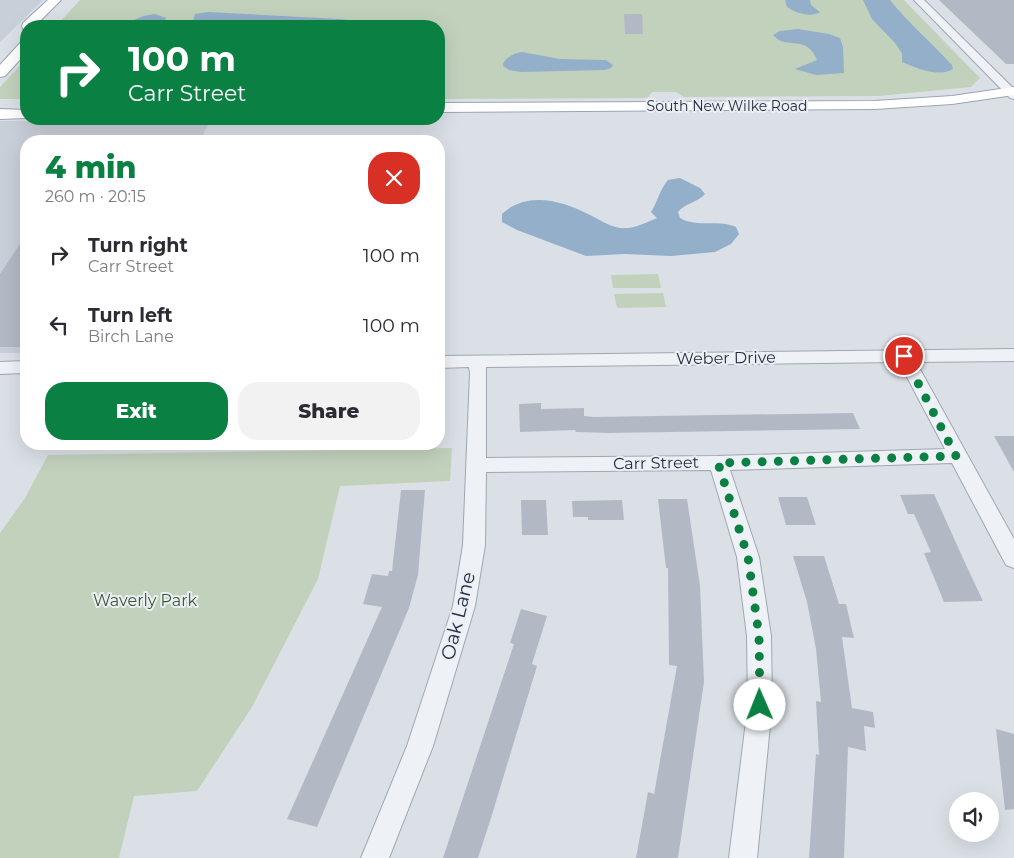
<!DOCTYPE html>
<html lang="en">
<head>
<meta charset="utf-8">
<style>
	body { margin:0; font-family:Montserrat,sans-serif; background:#f2f2f3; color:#2b2b33; height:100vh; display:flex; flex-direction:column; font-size:19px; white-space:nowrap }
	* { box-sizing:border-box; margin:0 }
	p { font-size:16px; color:#7c7c81 }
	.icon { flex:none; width:28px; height:28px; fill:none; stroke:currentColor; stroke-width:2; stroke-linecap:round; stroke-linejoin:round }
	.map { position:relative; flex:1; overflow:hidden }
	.details { position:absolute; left:20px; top:135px; width:425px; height:315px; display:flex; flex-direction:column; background:#fff; border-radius:20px; box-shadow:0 5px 20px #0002 }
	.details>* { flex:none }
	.guide { position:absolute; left:20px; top:20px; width:425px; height:105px; border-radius:20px; box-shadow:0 5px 20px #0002; background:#0b8043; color:#fff; overflow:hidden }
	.buttons { position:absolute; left:949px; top:792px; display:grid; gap:10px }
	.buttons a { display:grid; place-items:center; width:50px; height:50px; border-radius:50%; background:#fff; box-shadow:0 5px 20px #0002; font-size:25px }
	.pin { position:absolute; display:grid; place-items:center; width:42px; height:42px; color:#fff; margin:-21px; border:2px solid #fff; border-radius:50%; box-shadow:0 1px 5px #0007 }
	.me { position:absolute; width:55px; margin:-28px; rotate:359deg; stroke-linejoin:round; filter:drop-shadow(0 0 4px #0008) }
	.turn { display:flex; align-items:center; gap:18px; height:105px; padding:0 25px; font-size:22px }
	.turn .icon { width:65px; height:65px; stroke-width:2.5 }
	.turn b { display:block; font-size:35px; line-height:42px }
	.round { display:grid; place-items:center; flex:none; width:52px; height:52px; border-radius:20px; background:#f2f2f3 }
	.overview { display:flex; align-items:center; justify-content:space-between; height:85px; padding:0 25px }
	h1 { font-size:30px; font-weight:800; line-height:38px; color:#0b8043 }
	.cta { display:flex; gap:10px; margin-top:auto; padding:10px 25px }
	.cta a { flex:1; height:58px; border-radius:20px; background:#0b8043; color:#fff; font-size:20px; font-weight:800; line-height:58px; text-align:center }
	.cta a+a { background:#f2f2f3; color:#2b2b33 }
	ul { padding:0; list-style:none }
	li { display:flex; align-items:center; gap:15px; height:70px; padding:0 25px }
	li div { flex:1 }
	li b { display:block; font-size:19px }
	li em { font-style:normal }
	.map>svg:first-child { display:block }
	.built { fill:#c9cfd9 }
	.green { fill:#c2d1bc }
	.water { fill:#93afca }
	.building { fill:#b2b9c4 }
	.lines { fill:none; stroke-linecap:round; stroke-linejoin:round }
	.minor-casing { stroke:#a0a7b1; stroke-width:2 }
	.major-casing { stroke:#9aa5b3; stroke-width:2 }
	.minor { fill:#eef1f5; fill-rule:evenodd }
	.major { fill:#fff; fill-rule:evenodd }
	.route { stroke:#0b8043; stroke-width:9; stroke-dasharray:0 16.2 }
	.labels { text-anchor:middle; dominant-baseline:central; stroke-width:4; stroke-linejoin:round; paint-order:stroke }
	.far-street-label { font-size:14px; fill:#242e3e; stroke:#ebeff5 }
	.street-label { font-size:16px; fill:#242e3e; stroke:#ebeff5 }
	.park-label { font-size:16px; fill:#3a5a31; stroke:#ebeff5 }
	.near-street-label { font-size:19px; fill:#242e3e; stroke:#ebeff5 }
</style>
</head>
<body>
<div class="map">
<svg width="1014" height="858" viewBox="0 0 1014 858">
	<rect width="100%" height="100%" fill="#dbe0e7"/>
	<!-- built -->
	<g class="built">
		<polygon points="0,0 43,0 0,42"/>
		<polygon points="210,120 200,141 26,141 26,353 0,353 0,121"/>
	</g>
	<!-- green -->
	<g class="green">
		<polygon points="80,0 904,0 980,78 971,87 878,96 684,97 676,92 652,92 647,98 439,99 439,26 56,26"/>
		<polygon points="26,59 26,99 0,99 0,87"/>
		<polygon points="658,274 661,288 613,288 611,275"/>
		<polygon points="663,293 666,307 617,308 614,294"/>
		<polygon points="452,448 450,481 340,486 318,579 252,707 197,791 134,796 119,858 0,858 0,533 25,498 48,455"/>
	</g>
	<!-- water -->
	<g class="water">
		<path d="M785,0H810L811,5L820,12C811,18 796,13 787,7Z"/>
		<path d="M863,0H890C909,24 932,43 952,65L953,69C938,78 917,68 902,62V53L895,43L872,19Z"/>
		<polygon points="208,12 339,19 397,25 280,24 222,26 193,21 195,14"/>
		<polygon points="155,14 166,18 163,26 121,26 143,16"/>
		<path d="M798,29L829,34L840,38L843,47L844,73L816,75L795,69L817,60C806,33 786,51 773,35L780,31Z"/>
		<path d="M522,52L560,59L606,60L613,65L611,68L605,70L521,72L509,70L503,66C503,58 515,53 522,52Z"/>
		<path d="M680,178L700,188L705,194C697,203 685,203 678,212L680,218C697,228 718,219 736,227L739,234L731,244L715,252L671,256L625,254L586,256L517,230L502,222V214C526,191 561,200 588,214C599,219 608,226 620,228C632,230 645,223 657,218L651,212C658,201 659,191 668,180Z"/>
	</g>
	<!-- building -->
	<g class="building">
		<polygon points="939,0 1014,0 1014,64 1006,64"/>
		<polygon points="624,14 642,14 643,34 625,34"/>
		<polygon points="26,235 26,347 0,347 0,274"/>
		<polygon points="541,403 541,409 584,408 584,416 594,417 853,413 860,429 609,433 576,432 575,430 520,432 519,404"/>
		<polygon points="994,436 1014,436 1014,472"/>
		<polygon points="401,490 425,490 418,575 409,608 317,827 287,819 382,607 363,604 372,574 388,576 389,571 392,571"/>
		<polygon points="934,494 966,565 983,601 944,602 924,553 931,552 914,514 908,514 900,495"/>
		<polygon points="778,497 807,497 816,525 786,525"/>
		<polygon points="658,499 687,499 700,586 704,682 678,858 636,858 648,792 654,794 677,666 669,665 668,568 666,568"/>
		<polygon points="521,500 546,500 548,535 522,535"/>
		<polygon points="622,500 624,520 588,520 588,517 573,517 572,501"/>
		<polygon points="793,556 824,556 839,604 846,604 854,638 842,637 852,708 873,712 875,728 864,726 866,751 848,747 844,858 809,858 816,754 819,755 816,701 821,702 816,649 807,602"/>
		<polygon points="521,609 547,616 532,664 537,666 491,818 478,858 443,858 514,644 510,643"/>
		<polygon points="996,729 1014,734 1014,809 1005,810"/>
	</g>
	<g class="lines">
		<!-- minor casing -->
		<g class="minor-casing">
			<g id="minor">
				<polygon points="914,0 924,0 1014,89 1014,99 1010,98"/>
				<path d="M1014,349V361L916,362L1014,539V568L1006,565L952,463L730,470L759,557L771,636L772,705L757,858H729L748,705L747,636L737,557L711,470L486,472L485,545L475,606L433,746L389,858H361L407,746L453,606L463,545L470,373L469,367L439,368V356ZM899,362L945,449L718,456L486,458V367Z"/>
				<polygon points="26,361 26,373 0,374 0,362"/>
			</g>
		</g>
		<!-- major casing -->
		<g class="major-casing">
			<g id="major">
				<polygon points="48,0 61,0 35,26 26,26 26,29 23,29 22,26 23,23"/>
				<polygon points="26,41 26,53 5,76 0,77 0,65 21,42"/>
				<polygon points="1014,87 1014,95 952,104 875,109 439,112 439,103 875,101 952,96"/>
				<polygon points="0,109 26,110 26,118 0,119"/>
			</g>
		</g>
		<!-- minor -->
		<use href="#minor" class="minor"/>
		<!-- major -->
		<use href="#major" class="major"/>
	</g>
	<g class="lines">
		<!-- route -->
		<polyline class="route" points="760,705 759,636 748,557 718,463 956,456 904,356"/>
	</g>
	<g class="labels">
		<!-- far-street labels -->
		<g class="far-street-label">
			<text x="727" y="106">South New Wilke Road</text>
		</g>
		<!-- street labels -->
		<g class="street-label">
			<text transform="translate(726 358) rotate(-1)">Weber Drive</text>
			<text transform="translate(656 463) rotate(-1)">Carr Street</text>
		</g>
		<!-- park labels -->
		<g class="park-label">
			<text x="145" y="600">Waverly Park</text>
		</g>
		<!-- near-street labels -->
		<g class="near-street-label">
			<text transform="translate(458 616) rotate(-76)">Oak Lane</text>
		</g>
	</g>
</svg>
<div class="buttons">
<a><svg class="icon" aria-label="sound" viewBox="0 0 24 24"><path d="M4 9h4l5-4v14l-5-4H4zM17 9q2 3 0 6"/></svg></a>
</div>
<div class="pin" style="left:904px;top:356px;background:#d93025"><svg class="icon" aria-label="arrive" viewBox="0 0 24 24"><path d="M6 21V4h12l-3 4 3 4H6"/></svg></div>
<svg class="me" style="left:760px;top:705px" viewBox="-20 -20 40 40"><circle r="19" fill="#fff"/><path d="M0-13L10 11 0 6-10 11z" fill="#0b8043"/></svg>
<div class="guide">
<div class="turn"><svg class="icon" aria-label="right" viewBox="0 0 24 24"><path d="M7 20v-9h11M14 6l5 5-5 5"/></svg><div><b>100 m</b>Carr Street</div></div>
</div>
<section class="details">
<div class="overview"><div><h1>4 min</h1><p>260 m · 20:15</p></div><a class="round" style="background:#d93025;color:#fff"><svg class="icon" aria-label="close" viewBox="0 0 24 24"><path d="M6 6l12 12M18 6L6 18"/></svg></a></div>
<ul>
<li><svg class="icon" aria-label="right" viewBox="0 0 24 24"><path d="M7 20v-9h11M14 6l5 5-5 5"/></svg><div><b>Turn right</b><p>Carr Street</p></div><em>100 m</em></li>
<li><svg class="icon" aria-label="left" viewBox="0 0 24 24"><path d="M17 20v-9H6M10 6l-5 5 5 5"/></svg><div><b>Turn left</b><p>Birch Lane</p></div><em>100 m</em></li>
</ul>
<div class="cta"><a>Exit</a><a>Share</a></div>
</section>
</div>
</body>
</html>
